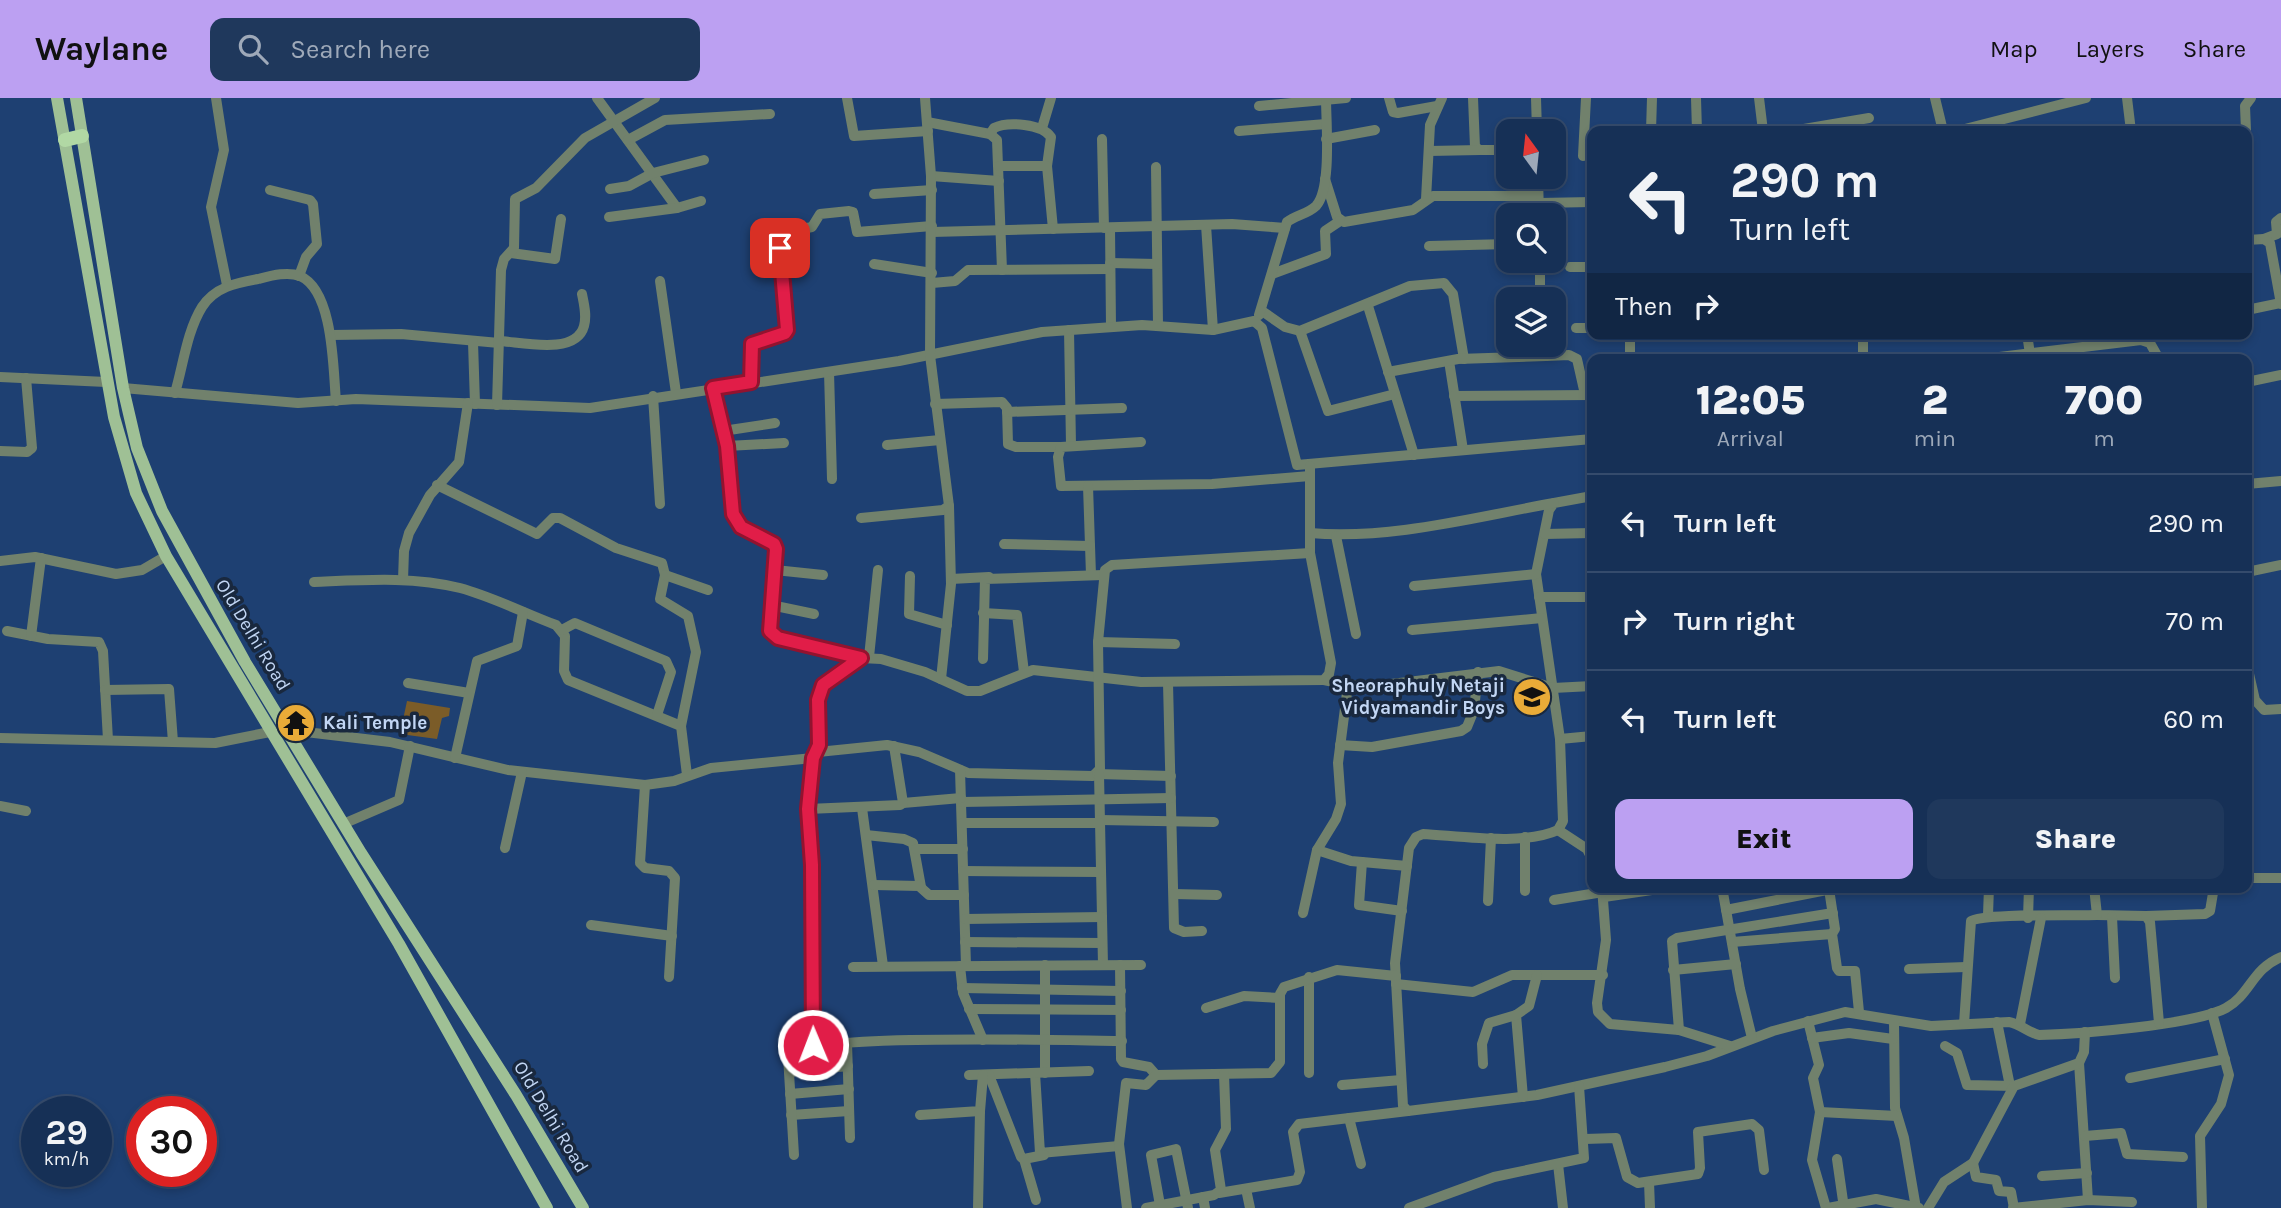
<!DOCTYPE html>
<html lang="en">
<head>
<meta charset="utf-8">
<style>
	body { margin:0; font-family:Karla,sans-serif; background:#1f385c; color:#f1f3f6; height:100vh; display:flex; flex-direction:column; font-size:26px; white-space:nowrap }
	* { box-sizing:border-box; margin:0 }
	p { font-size:23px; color:#9ea9b9 }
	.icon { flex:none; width:38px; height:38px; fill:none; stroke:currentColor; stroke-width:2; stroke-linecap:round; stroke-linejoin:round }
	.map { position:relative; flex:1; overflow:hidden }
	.details { position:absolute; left:1587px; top:256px; width:665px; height:539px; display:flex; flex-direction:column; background:#163056; border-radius:14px; box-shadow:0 4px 10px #0003,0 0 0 2px #354b6c }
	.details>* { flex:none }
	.top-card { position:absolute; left:1587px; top:28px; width:665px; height:214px; border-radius:14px; box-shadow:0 4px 10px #0003,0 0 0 2px #354b6c; background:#163056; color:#f1f3f6; overflow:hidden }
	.needle { width:46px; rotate:345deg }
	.controls { position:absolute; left:1496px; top:21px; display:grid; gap:14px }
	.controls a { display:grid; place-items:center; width:70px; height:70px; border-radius:14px; background:#163056; box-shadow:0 4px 10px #0003,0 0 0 2px #354b6c; font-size:35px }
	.speed { position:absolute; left:21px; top:998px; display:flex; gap:14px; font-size:35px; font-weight:700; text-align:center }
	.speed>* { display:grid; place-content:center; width:91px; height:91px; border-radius:50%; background:#163056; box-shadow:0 4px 10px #0003,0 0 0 2px #354b6c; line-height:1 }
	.speed small { font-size:18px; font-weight:400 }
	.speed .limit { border:10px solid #d22; background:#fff; color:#111 }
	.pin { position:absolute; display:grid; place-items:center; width:60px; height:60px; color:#fff; margin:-30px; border-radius:14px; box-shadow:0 4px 10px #0006 }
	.me { position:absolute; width:77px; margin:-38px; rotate:359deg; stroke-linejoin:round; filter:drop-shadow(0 0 5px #0008) }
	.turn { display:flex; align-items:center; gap:24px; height:147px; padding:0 28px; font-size:32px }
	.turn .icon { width:91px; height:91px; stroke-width:2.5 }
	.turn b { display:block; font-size:49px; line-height:60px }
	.then { display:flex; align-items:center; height:66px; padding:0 28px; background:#0003; gap:14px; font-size:26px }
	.eta { display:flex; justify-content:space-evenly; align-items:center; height:119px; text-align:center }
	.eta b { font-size:42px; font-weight:800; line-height:49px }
	.button { display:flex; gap:14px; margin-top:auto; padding:14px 28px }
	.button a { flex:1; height:80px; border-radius:14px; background:#bca0f2; color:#111; font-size:28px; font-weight:800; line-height:80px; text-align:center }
	.button a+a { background:#1f385c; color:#f1f3f6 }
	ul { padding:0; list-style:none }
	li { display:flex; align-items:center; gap:21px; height:98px; padding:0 28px; border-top:2px solid #354b6c }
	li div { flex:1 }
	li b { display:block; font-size:26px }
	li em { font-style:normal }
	header { display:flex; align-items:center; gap:42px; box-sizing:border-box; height:98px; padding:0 35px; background:#bca0f2; color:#111 }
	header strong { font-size:33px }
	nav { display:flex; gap:38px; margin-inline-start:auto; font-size:24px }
	.search { width:490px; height:63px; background:#1f385c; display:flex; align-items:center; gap:18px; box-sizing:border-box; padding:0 24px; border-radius:14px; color:#9ea9b9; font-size:26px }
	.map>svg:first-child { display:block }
	.green { fill:#7b5c28 }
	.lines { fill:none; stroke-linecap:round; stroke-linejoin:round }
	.minor { stroke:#71816c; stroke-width:10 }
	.major { stroke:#9fc095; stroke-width:12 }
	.highway { stroke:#b1d8a4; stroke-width:14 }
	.route-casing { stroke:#92132f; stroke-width:18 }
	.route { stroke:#e11d48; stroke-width:12 }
	.labels { text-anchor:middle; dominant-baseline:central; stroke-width:7; stroke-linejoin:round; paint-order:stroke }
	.street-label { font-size:19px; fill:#c2d6f4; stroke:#19283e }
	.poi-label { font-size:19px; font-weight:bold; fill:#c2d6f4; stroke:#19283e; text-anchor:end }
</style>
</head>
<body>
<header>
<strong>Waylane</strong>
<div class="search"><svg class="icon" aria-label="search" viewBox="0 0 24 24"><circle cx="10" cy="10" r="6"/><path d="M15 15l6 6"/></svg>Search here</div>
<nav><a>Map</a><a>Layers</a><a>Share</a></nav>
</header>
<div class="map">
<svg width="2281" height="1110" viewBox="0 0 2281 1110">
	<rect width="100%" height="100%" fill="#1e4072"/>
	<!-- green -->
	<polygon class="green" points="407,603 450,610 449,618 442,620 437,641 400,636"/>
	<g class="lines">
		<!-- minor -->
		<g class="minor">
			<polyline points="216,0 224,52 211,109 227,187"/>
			<polyline points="597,0 677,110 701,103"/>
			<polyline points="847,0 854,38 928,33"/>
			<polyline points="1389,0 1393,14 1398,15 1437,8"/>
			<polyline points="1473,0 1475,49 1480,52 1508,52"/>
			<polyline points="1536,0 1537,33"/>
			<polyline points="1696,0 1697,33"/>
			<polyline points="1759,0 1763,33"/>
			<polyline points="1935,0 1943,33"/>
			<polyline points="2127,0 2131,33"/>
			<polyline points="1259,8 1346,0"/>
			<polyline points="927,24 990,36 997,42 1002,172"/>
			<polyline points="1042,30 1051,0"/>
			<polyline points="1239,33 1326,26"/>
			<polyline points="1651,33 1652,0"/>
			<polyline points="1792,33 1869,20"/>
			<polyline points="1957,33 2086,0"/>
			<polyline points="2246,33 2245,8 2251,0"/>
			<path d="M990,36L994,30C1008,23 1042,26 1051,39L1047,68L1053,131"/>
			<polyline points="1102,41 1104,130"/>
			<polyline points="1326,41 1375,32"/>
			<polyline points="628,42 665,22 770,16"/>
			<polyline points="2247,47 2247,83"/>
			<polyline points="1429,53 1480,52"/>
			<polyline points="1583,58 1586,0"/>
			<polyline points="999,68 1047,68"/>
			<polyline points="1156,69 1158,227"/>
			<polyline points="931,78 999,83"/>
			<polyline points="1538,79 1539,117"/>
			<polyline points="1325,81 1337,119 1344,124 1413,112 1433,98 1538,98"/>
			<polyline points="610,91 629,88 653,75 704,62"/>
			<polyline points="270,92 310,102 313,106 317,146 306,159 299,178"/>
			<polyline points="874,96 932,92"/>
			<polyline points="1426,101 1430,27 1442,0"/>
			<polyline points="1539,105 1592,104"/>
			<polyline points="609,119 677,110"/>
			<polyline points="1206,127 1213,232"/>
			<polyline points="1110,130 1111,229"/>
			<polyline points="932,134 1232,126 1285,130"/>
			<polyline points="2264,141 2277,136 2276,124 2281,120"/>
			<polyline points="2247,142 2264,141 2270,145 2281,206"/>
			<polyline points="1429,148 1508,146"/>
			<polyline points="511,155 555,161 561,121"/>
			<polyline points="1540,163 1540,201"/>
			<polyline points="1110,165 1157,166"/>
			<polyline points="874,166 932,175"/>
			<polyline points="1570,169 1592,169"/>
			<polyline points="1272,176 1326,156 1325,133 1340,123"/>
			<polyline points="660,183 676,295"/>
			<polyline points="932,185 955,183 968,172 1110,171"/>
			<polyline points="1368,208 1414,357"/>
			<polyline points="2247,212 2281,205"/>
			<polyline points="1262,213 1285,229 1300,233 1410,188 1444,185 1453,196 1464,261"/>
			<path d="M1259,217L1287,124C1296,117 1308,116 1316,108C1332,91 1326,24 1326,0"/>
			<polyline points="1576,230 1592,230"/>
			<polyline points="1069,232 1071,347"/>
			<polyline points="1300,233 1328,313 1395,296"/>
			<polyline points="1630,236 1630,261"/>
			<polyline points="1863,236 1863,261"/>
			<polyline points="2027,236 2030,256"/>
			<polyline points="331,237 401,236 499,245"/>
			<path d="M499,243C521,244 576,258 584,228C587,218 584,206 582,196"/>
			<polyline points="473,244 475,306"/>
			<polyline points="1541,247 1546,258 1569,257 1577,261 1584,292 1591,297"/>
			<polyline points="1983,261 2141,242 2150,245 2159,261"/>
			<polyline points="1449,263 1463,352"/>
			<polyline points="829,274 832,381"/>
			<polyline points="1388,274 1458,261 1546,258"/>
			<polyline points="0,279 106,284"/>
			<polyline points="751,284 752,246 787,232 779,153 785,147 782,135 812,129 820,116 849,113 853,114 857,134 932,128"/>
			<polyline points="2247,284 2281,277"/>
			<polyline points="123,290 298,305 356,301 590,310 899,263 1042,234 1142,227 1213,232 1254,223 1262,230 1297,367 1592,341"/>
			<polyline points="713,290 727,348 733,416 741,429 774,446 776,451 770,533 778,540 861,560"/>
			<path d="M175,295C183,268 187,233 202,209C215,189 236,185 258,181C270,178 287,173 300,178C334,193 333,272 336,303"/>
			<polyline points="653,298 660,406"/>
			<polyline points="1454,298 1591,297"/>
			<polyline points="935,306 1002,304 1007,310 1008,346 1016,349 1061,349"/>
			<polyline points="497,307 501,172 504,161 514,150 515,101 536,90 585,40 655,0"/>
			<polyline points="1007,314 1122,310"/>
			<polyline points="723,333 775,325"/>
			<polyline points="1141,344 1061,349 1058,359 1061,388 1212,386 1310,378"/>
			<polyline points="887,347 940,342"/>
			<polyline points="727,348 784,345"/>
			<polyline points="0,353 27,354 32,350 26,280"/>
			<polyline points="2247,386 2281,383"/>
			<polyline points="437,387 537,436 553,420 560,420 616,450 662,465 665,477 660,501 688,518 696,554 681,628"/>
			<polyline points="1088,388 1091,477"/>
			<path d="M1592,398L1554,405L1549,412L1536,476L1560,641L1563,723L1558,732C1524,748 1460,738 1423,736L1416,739L1409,750L1395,865L1403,1008L1408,1013L1537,997L1665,969L1707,958L1773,933L1845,914L1931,928L2009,924C2021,926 2027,934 2039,937C2078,936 2195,927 2226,910C2250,897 2252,871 2281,859"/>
			<polyline points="861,420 943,412 949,408 930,257 931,78 925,0"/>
			<path d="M1310,435C1391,442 1475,419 1554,405"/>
			<polyline points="1545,436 1592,435"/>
			<polyline points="1336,438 1356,536"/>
			<polyline points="1004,446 1090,448"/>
			<polyline points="0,463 35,459 116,476 142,472 166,458"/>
			<polyline points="775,472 823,477"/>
			<polyline points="2247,474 2281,467"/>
			<polyline points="665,477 708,492"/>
			<polyline points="910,478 909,516 947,527"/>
			<polyline points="951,481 989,479"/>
			<polyline points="403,482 404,453 409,435 430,397 459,364 468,305"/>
			<path d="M314,484C363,482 412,478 460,490C493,499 524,515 556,527L565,538L564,573L568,582L681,628L687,677"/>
			<polyline points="1414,488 1536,476"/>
			<polyline points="1539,499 1592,499"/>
			<polyline points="771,507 814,516"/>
			<polyline points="983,515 1017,517 1024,574"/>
			<polyline points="562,532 575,525 666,563 671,574 657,617"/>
			<polyline points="1412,532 1542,520"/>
			<polyline points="7,533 48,541 99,544 103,553 108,642"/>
			<polyline points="31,538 41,460"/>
			<polyline points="1098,544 1175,546"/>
			<polyline points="869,559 878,472"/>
			<polyline points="983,561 985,481 1103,477"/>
			<polyline points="2247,567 2255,602 2264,612 2281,611"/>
			<polyline points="941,581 951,486 949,408"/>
			<polyline points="1324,582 1348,587 1383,587 1499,573 1553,590 1592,588"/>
			<polyline points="408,585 469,595"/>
			<polyline points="1168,585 1174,830 1184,834 1202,833"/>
			<polyline points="105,592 169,591 173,644"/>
			<polyline points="289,632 390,644 508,672 645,687 674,683 711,670 813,660 819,647 820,593 830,581 861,560 881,561 925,574 967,593 980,593 1033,572 1141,584 1324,582 1329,576 1331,565 1310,455 1310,368"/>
			<polyline points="0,640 215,645 270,634"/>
			<polyline points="1560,641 1592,638"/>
			<polyline points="1340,647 1372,649 1461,633 1467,629 1474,612 1478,574"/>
			<polyline points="818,654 887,647 919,654 968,675 1093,678 1100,671 1098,544 1105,472 1112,467 1310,455"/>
			<polyline points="455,660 477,563 517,548 523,514"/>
			<polyline points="960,672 966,868"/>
			<polyline points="1097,676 1171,678"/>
			<polyline points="1099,676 1103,867"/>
			<polyline points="645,687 640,765 645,770 669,773 675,780 669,879"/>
			<polyline points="962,704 1171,700"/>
			<polyline points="903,705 961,700"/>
			<polyline points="0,708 26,713"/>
			<polyline points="862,710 883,868"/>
			<polyline points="808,711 900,707 903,705 894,648"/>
			<polyline points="1100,722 1214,724"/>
			<polyline points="962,725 1100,725"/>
			<polyline points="343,726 399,702 410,648"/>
			<polyline points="1558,732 1587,751 1592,761"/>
			<polyline points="866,737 904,741 913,745 921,789"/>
			<polyline points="505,750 522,674"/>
			<polyline points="916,751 963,751"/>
			<polyline points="1317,752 1351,763 1407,768"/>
			<polyline points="1362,764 1359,807 1402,813"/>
			<polyline points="963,773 1101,774"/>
			<polyline points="2247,780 2281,780"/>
			<polyline points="874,787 919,788 929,797 964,797"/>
			<polyline points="1602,789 1606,842 1597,905 1598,914 1610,926 1679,932 1730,948"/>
			<polyline points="1722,789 1740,891 1752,940"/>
			<polyline points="2094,789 2097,817 2146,818 2150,824 2159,925"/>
			<polyline points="1525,793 1525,739"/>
			<polyline points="1174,796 1217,797"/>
			<polyline points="1604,799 1672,789"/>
			<polyline points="1554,802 1603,794"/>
			<polyline points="1488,803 1491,740"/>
			<polyline points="1726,812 1842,789"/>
			<polyline points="1303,815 1317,752 1336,721 1341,706 1338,665 1348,587"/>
			<polyline points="1988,817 1989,789"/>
			<polyline points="2146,818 2205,816 2210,813 2214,789"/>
			<polyline points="2112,819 2115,880"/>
			<polyline points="2028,820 2029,789"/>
			<polyline points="965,821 1102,819"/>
			<polyline points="591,827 672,838"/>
			<polyline points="1832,836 1837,870 1839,873 1855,873 1859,914"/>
			<polyline points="965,844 1102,845"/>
			<polyline points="1732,844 1832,836 1835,831 1829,791"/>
			<polyline points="1120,867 1121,961 1123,964 1149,969 1156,977"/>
			<polyline points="960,868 963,895 983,942"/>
			<polyline points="853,869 1141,867"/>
			<polyline points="1909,871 1966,869"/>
			<polyline points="1673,872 1736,866"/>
			<polyline points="1309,879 1309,975"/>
			<polyline points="1396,886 1473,894 1512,877 1603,877"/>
			<polyline points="962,890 1121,893"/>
			<polyline points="1206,910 1244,898 1280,900"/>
			<polyline points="969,911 1121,912"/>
			<polyline points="1516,917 1523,999"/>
			<polyline points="1808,923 1819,967 1813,980 1820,1014 1812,1062 1826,1110"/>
			<polyline points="1894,923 1895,1010 1904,1040 1916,1110"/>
			<polyline points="1997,924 2010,988"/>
			<path d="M1964,926L1971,823C1982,815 2075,818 2097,817"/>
			<polyline points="2020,926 2041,820"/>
			<polyline points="1679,932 1672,843 1677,840 1833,815"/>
			<polyline points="1812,940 1849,935 1893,941"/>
			<polyline points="847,945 850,1040"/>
			<polyline points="813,947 812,767 808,711 813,660"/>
			<polyline points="1945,948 1957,955 1967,987 2014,988"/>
			<polyline points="2079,965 2088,1102"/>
			<polyline points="1483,966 1482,946 1489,925 1516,917 1529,908 1537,877"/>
			<polyline points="789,974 848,968"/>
			<polyline points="1035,975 1040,1055 1119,1048"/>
			<polyline points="1045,975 1045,867"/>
			<polyline points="969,977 1089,973"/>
			<polyline points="989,977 1021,1059 1024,1061 1044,1057"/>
			<polyline points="2130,980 2225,961"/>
			<polyline points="1342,987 1401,982"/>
			<polyline points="790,996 849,991"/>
			<polyline points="1820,1014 1897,1018"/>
			<polyline points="791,1017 849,1013"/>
			<polyline points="920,1017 980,1013 983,977"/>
			<polyline points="1349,1020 1361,1066"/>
			<polyline points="2085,1038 2121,1035 2127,1056 2183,1059"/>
			<polyline points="1585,1041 1616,1040 1627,1079 1638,1085 1698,1076 1700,1070 1698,1034 1752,1026 1759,1032 1764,1072"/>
			<path d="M794,1057L788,958C801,934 1079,943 1122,943"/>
			<polyline points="1024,1061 1036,1102"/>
			<polyline points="1837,1061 1844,1110"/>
			<polyline points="1973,1065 1976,1079 1996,1082 1999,1093 2011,1094 2014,1110"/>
			<polyline points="1558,1066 1563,1110"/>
			<polyline points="2042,1078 2087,1075"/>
			<polyline points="1649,1084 1650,1110"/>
			<polyline points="1246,1091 1250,1110"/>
			<polyline points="1219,1095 1297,1082 1300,1074 1293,1034 1299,1026 1408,1013"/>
			<polyline points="1203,1099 1205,1110"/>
			<polyline points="1160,1107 1151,1057 1176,1051 1188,1110"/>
			<polyline points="978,1110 980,1013"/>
			<polyline points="1127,1110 1119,1046 1126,985 1146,987 1156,977 1271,975 1280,964 1280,896 1284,889 1337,872 1396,878"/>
			<polyline points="1146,1110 1214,1097 1221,1092 1215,1052 1226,1031 1224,976"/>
			<polyline points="1409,1110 1494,1079 1584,1060 1579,988"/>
			<polyline points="1828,1110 1876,1101 1919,1110"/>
			<polyline points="1928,1110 1944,1084 1973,1065 2014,988 2079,965 2084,954 2085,934"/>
			<polyline points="2013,1110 2088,1102 2132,1104"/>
			<polyline points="2202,1110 2200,1038 2221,1006 2229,977 2212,915"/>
		</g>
		<!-- major -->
		<g class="major">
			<polyline points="57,0 114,319 136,395 166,458 399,846 547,1110"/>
			<polyline points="76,0 123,290 137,350 162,413 245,564 361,755 516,997 583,1110"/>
		</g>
		<!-- highway -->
		<polyline class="highway" points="65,42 82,38"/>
	</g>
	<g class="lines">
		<!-- route casing -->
		<g class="route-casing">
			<polyline id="route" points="780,150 787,232 785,235 752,246 751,284 713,290 727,348 733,416 741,429 774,446 776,451 770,533 778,540 861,560 823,587 818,602 819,647 813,660 808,711 812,767 813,947"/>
		</g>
		<!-- route -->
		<use href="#route" class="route"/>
	</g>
	<!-- icons -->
	<defs>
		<g id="school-disc" transform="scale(2.0125)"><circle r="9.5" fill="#e9ab38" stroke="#19283e"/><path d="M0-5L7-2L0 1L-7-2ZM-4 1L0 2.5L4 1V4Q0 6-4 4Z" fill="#111"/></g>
		<g id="temple-disc" transform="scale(2.0125)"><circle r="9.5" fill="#e9ab38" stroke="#19283e"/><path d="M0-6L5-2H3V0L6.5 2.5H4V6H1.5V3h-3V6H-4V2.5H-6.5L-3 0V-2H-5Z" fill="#111"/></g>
	</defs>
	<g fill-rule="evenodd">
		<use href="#school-disc" x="1532" y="599"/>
		<use href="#temple-disc" x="296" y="625"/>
	</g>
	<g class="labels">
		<!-- street labels -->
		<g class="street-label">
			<text transform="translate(253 537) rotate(59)">Old Delhi Road</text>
			<text transform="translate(551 1019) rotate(59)">Old Delhi Road</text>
		</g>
		<!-- poi labels -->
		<g class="poi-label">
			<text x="1505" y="588">Sheoraphuly Netaji<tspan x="1505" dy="22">Vidyamandir Boys</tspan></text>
			<text x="323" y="625" text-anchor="start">Kali Temple</text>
		</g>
	</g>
</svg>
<div class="controls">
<a><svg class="needle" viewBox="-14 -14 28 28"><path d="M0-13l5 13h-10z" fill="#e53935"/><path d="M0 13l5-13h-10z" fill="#9ea9b9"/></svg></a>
<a><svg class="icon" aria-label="search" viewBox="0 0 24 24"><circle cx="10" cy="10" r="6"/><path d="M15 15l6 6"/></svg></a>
<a><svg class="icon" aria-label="layers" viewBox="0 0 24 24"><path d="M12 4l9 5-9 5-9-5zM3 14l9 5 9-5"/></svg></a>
</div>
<div class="speed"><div>29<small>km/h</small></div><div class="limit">30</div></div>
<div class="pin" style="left:780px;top:150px;background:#d93025"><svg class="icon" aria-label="arrive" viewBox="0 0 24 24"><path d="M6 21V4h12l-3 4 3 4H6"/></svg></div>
<svg class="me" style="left:813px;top:947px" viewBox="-20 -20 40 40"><circle r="17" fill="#e11d48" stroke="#fff" stroke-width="3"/><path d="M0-11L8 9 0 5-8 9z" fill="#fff"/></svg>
<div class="top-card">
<div class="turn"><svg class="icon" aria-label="left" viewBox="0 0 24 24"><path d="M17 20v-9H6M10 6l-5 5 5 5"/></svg><div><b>290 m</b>Turn left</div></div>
<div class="then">Then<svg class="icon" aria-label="right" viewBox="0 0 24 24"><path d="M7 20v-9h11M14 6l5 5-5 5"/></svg></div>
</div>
<section class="details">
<div class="eta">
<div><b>12:05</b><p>Arrival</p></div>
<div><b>2</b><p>min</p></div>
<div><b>700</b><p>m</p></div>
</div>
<ul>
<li><svg class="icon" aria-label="left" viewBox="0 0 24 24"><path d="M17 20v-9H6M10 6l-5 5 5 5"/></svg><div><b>Turn left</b></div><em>290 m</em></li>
<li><svg class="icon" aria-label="right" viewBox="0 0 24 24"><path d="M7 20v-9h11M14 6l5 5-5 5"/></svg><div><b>Turn right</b></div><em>70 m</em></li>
<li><svg class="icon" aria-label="left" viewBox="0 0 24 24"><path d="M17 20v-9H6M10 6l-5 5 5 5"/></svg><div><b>Turn left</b></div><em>60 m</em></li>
</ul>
<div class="button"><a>Exit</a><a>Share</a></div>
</section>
</div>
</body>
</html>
